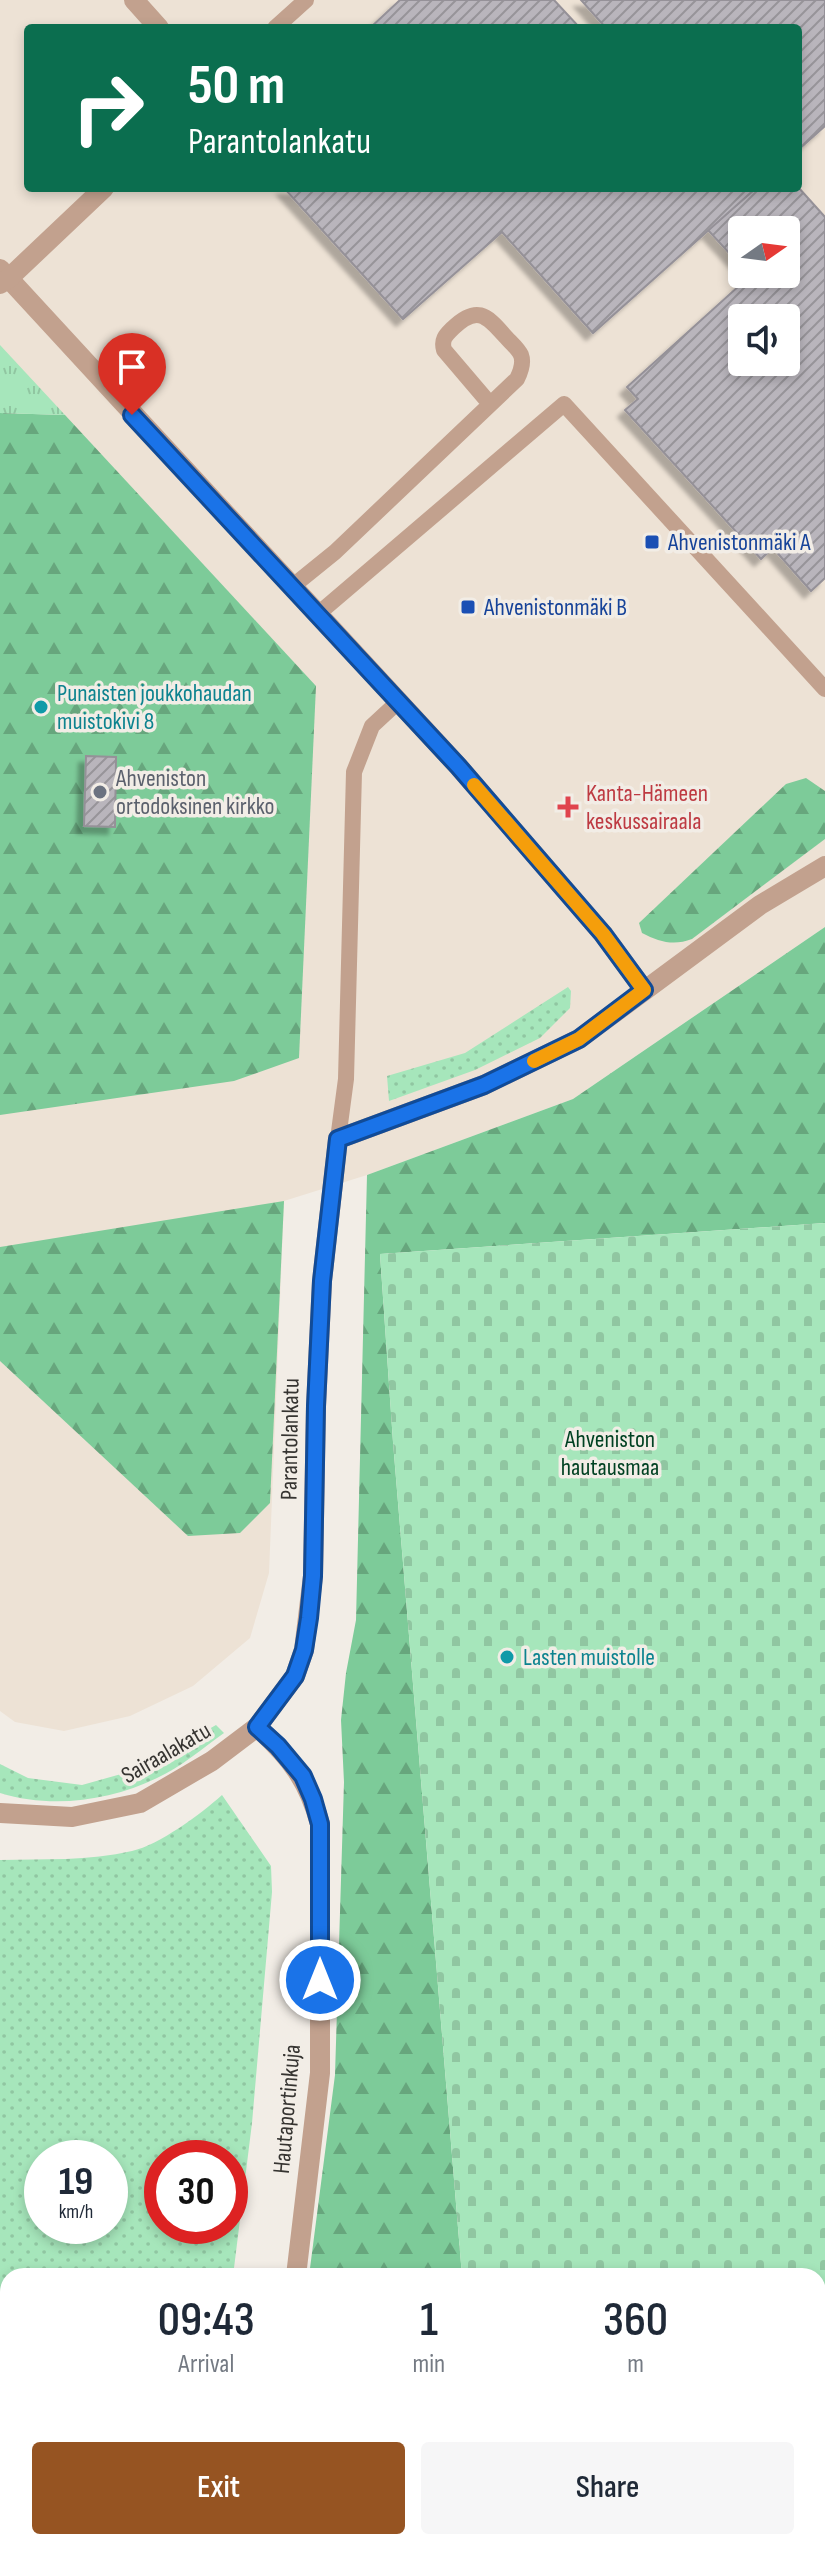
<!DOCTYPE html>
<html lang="en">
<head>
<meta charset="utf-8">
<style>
	body { margin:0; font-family:"Sofia Sans Condensed",sans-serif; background:#f6f6f7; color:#1f2937; height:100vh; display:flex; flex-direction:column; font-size:30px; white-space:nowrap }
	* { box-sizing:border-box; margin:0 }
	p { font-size:26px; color:#747a83 }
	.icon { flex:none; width:44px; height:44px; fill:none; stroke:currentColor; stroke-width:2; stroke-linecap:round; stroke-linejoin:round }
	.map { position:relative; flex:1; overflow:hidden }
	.sheet { position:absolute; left:0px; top:2268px; width:826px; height:282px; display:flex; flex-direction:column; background:#fff; border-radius:24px 24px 0 0; box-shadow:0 4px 12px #0003 }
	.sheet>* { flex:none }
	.top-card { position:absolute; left:24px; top:24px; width:778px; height:168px; border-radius:8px; box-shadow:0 4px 12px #0003; background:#0b6e4f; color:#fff; overflow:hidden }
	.needle { width:52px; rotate:76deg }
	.buttons { position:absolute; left:728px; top:216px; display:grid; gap:16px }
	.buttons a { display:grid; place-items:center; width:72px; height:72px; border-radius:8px; background:#fff; box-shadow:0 4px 12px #0003; font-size:40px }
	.speed { position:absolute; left:24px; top:2140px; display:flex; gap:16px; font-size:40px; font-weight:700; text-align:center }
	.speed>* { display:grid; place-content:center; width:104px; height:104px; border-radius:50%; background:#fff; box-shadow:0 4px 12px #0003; line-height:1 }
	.speed small { font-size:20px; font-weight:400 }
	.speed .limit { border:12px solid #d22; background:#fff; color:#111 }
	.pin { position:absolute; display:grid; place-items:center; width:68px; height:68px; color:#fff; margin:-82px -34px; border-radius:50% 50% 50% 0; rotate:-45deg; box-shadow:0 0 8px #0007 }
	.pin .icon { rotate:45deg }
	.me { position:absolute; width:88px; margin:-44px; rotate:0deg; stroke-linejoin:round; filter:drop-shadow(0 0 6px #0008) }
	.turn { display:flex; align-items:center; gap:28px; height:168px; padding:0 32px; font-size:36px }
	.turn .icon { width:104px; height:104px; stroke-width:2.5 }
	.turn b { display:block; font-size:56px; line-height:68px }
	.eta { display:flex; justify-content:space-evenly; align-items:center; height:136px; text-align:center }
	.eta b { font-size:48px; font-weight:600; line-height:56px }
	.primary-button { display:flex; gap:16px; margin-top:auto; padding:16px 32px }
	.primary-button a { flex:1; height:92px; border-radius:8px; background:#965422; color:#fff; font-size:32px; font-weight:600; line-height:92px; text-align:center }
	.primary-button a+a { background:#f6f6f7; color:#1f2937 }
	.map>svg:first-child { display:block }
	.built { fill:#ede2d5; fill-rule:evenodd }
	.grass { fill:url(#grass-dots); fill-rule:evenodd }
	.forest { fill:url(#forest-firs) }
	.cemetery { fill:url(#cemetery-stones) }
	.park { fill:url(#park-tufts) }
	.building { fill:url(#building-hatch); stroke:#959198; stroke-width:2; fill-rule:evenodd; filter:url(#shadow) }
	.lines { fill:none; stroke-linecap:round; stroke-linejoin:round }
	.service { stroke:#c2a18e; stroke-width:16 }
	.minor { stroke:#c2a18e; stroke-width:20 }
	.route-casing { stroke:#114b97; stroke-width:20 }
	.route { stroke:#1a73e8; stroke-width:14 }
	.slow { stroke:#f59e0b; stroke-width:14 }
	.transit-dot { fill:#1a4fb4; stroke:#f2ede6; stroke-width:3 }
	.culture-dot { fill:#0f9aa8; stroke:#f2ede6; stroke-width:3 }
	.worship-dot { fill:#6b7280; stroke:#f2ede6; stroke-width:3 }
	.health-dot { fill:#e0444e; stroke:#f2ede6; stroke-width:3 }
	.labels { text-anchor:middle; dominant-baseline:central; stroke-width:7; stroke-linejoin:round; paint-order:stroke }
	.transit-label { font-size:24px; fill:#164399; stroke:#f2ede6; text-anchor:start }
	.culture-label { font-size:24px; fill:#0d838f; stroke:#f2ede6; text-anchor:start }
	.worship-label { font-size:24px; fill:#5b616d; stroke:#f2ede6; text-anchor:start }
	.health-label { font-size:24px; fill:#be3a42; stroke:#f2ede6; text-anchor:start }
	.street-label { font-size:24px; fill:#363431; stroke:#f2ede6 }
	.park-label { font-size:24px; fill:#004122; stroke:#f2ede6 }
</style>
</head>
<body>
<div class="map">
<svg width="825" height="2549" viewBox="0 0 825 2549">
	<defs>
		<pattern id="grass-dots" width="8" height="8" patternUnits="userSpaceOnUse" patternTransform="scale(2)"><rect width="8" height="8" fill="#a6e6bb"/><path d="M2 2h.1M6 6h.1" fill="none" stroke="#90c6a1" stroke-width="1.8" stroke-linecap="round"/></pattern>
		<pattern id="forest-firs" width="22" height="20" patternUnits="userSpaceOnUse" patternTransform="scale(2)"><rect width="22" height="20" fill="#7dcb99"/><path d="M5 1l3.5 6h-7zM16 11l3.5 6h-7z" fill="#67a67d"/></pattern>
		<pattern id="cemetery-stones" width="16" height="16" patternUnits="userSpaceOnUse" patternTransform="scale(2)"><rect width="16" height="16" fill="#a6e6bb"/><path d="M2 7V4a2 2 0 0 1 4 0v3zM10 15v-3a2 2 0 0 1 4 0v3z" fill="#90c6a1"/></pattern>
		<pattern id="park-tufts" width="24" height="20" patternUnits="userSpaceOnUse" patternTransform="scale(2)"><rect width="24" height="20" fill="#a6e6bb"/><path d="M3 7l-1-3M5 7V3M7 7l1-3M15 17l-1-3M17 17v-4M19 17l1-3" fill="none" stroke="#90c6a1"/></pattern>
		<pattern id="building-hatch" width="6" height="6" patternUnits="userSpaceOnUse" patternTransform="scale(2)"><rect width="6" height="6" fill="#b9b5bc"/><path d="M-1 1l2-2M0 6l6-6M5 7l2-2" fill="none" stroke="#979499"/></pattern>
		<filter id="shadow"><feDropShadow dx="-7" dy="7" stdDeviation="2" flood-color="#0004"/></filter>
	</defs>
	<rect width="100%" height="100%" fill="#f2ede6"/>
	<!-- built -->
	<path class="built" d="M0,0H825V927L573,1099L367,1175L284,1201L269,1573L250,1638L193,1686L130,1716L64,1731L15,1722L0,1711V1027L65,415L0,413ZM28,28H798V188H28ZM742,230H786V274H742ZM742,318H786V362H742Z"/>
	<!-- grass -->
	<g class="grass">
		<polygon points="568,987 571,991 570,1008 540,1038 475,1070 389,1101 387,1076 465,1053"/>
		<path d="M216,1725L224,1733C203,1748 181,1767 157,1778C109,1801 52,1809 0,1793V1764L28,1778L82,1785L139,1769Z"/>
		<path d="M222,1795L271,1866L272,1892L252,2123L233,2276H8V2542H196L194,2549H0V1860C43,1859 89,1861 132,1851C159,1845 201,1814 222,1795ZM42,2158H110V2226H42ZM162,2158H230V2226H162Z"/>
	</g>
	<!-- forest -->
	<g class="forest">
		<polygon points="0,413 65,415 316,686 299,1058 234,1081 0,1115"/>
		<path d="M806,778L825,791V839L692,939C674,946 659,942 642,933L639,923L786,784Z"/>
		<polygon points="825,927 825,1223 380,1254 393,1442 462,2276 309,2276 335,2075 344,1782 341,1720 346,1673 356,1620 367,1175 573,1099"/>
		<polygon points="284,1201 270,1503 240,1533 188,1536 0,1361 0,1247"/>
		<polygon points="275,2542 484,2542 485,2549 274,2549"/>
	</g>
	<!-- cemetery -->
	<polygon class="cemetery" points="825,1223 825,2549 485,2549 484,2542 818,2542 818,2276 462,2276 393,1442 380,1254"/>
	<!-- park -->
	<polygon class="park" points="0,345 65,415 0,413"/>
	<!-- building -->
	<g class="building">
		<polygon points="400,0 554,0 580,28 370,28"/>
		<polygon points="581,0 825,0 825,126 798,150 798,28 606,28"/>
		<path d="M798,187L825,217V578L811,591L773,548L761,559L625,410L638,399L627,387L750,276L748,274H786V230H742V267L708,230L756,188ZM742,318H786V362H742Z"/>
		<polygon points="284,188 756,188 593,333 502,232 403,319"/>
		<polygon points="86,756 116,757 115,827 84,826"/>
	</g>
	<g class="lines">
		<!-- service -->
		<g class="service">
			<polyline points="275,28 306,0"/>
			<path d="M293,586L335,552L517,379C521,371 524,363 521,355C518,348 509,341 504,335C486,314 476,306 453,328C446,335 441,339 444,350L490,404"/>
			<polyline points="318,614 564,404 825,689"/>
			<polyline points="338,1139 346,1079 354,772 372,726 399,701"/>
		</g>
		<!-- minor -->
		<g class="minor">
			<polyline points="134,0 159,28"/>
			<polyline points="0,269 458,766 603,934 644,990"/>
			<polyline points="0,284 9,278 104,188"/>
			<path d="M257,1727C291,1758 308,1780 320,1824V2073L296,2276"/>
			<polyline points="0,1813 72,1817 140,1803 212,1761 257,1727 295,1676 304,1650 313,1576 316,1406 322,1281 338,1139 484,1085 579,1039 760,905 825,866"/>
			<polyline points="256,2549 257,2542"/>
		</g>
	</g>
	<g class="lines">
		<!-- route casing -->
		<g class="route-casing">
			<polyline id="route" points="132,415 458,766 603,934 644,990 579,1039 484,1085 338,1139 322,1281 316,1406 313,1576 309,1618 304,1650 295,1676 257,1727 278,1746 303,1776 313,1799 320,1824 320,1980"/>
		</g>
		<!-- route -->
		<use href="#route" class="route"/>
		<!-- slow -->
		<polyline class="slow" points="474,785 603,934 644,990 579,1039 534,1061"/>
	</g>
	<!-- markers -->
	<g class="transit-dot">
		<rect x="644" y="534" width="16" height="16" rx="4"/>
		<rect x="460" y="599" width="16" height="16" rx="4"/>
	</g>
	<g class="culture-dot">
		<circle cx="41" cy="707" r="8"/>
		<circle cx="507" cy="1657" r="8"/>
	</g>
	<circle class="worship-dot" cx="100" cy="792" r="8"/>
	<path class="health-dot" d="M564 795h8v8h8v8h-8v8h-8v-8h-8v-8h8z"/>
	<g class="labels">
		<!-- transit labels -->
		<g class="transit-label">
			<text x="668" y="542">Ahvenistonmäki A</text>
			<text x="484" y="607">Ahvenistonmäki B</text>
		</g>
		<!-- culture labels -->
		<g class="culture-label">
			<text x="57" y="693">Punaisten joukkohaudan<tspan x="57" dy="28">muistokivi 8</tspan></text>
			<text x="523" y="1657">Lasten muistolle</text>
		</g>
		<!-- worship labels -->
		<g class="worship-label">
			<text x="116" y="778">Ahveniston<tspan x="116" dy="28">ortodoksinen kirkko</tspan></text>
		</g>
		<!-- health labels -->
		<g class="health-label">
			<text x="586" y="793">Kanta-Hämeen<tspan x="586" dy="28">keskussairaala</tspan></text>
		</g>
		<!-- street labels -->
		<g class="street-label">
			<text transform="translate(290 1439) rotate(-89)">Parantolankatu</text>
			<text transform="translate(166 1753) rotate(-30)">Sairaalakatu</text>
			<text transform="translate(287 2109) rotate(-85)">Hautaportinkuja</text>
		</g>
		<!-- park labels -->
		<g class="park-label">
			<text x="610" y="1439">Ahveniston<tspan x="610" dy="28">hautausmaa</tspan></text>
		</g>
	</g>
</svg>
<div class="buttons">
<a><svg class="needle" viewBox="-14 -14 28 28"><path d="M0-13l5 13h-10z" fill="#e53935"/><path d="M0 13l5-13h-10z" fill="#747a83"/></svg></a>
<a><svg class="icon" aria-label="sound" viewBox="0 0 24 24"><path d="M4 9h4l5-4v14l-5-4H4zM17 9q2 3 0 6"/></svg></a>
</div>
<div class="speed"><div>19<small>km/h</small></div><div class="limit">30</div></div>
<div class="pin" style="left:132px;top:415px;background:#d93025"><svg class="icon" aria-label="arrive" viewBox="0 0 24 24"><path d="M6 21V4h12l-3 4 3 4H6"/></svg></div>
<svg class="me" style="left:320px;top:1980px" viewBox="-20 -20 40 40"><circle r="17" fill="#1a73e8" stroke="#fff" stroke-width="3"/><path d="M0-11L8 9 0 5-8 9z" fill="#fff"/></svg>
<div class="top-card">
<div class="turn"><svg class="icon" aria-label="right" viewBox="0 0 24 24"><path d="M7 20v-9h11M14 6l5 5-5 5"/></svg><div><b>50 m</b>Parantolankatu</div></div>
</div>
<section class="sheet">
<div class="eta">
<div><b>09:43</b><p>Arrival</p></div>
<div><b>1</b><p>min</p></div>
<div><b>360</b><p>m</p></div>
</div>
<div class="primary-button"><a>Exit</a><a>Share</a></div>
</section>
</div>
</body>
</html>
